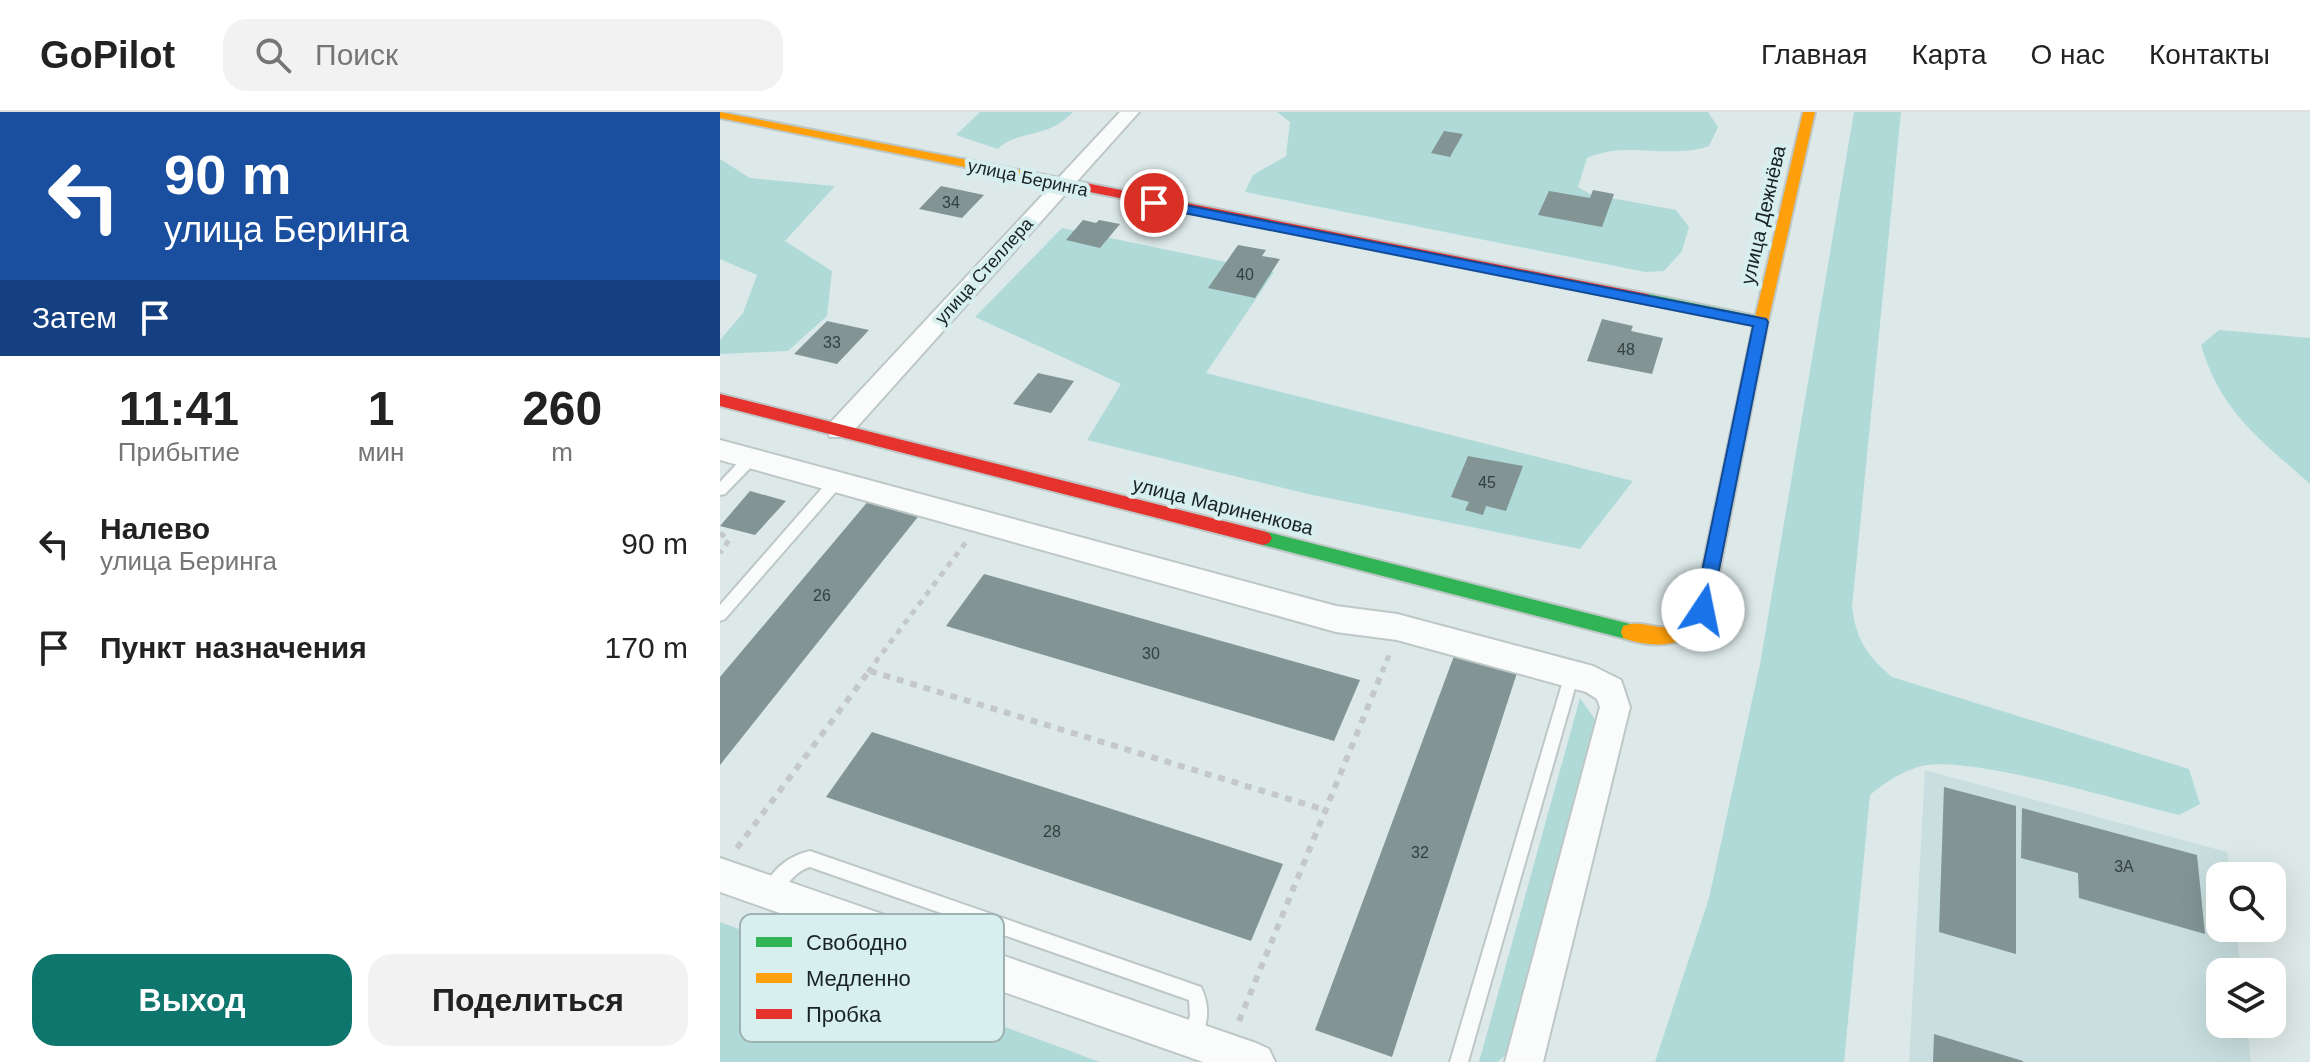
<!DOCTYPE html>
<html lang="ru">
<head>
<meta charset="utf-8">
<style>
	body { margin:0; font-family:Arial,sans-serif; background:#f2f2f2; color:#222; height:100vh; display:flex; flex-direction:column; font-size:30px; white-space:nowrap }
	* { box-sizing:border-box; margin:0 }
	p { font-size:26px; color:#767676 }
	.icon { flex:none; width:44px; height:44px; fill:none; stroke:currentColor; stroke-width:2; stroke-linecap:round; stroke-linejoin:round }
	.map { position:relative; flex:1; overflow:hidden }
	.panel { display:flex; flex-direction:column; background:#fff; width:720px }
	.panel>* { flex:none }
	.hud { background:#1a4fa0; color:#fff; overflow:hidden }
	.buttons { position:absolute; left:1486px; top:750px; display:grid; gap:16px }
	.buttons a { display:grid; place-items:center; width:80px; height:80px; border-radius:16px; background:#fff; box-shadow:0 8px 32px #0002; font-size:40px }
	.pin { position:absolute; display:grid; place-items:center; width:68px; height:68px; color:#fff; margin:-34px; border:4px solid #fff; border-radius:50%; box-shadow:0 2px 8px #0007 }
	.me { position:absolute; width:88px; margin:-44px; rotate:11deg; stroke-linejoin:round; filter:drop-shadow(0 0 6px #0008) }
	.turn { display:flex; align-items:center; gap:28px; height:168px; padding:0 32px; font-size:36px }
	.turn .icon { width:104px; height:104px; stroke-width:2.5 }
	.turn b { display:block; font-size:56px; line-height:68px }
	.then { display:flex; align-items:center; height:76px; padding:0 32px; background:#0003; gap:16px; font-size:30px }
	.eta { display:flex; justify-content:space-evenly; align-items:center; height:136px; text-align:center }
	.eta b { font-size:48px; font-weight:700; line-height:56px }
	.action { display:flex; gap:16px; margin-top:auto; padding:16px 32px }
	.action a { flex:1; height:92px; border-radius:24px; background:#0f766e; color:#fff; font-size:32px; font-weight:700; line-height:92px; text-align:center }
	.action a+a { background:#f2f2f2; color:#222 }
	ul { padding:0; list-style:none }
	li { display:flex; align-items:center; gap:24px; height:104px; padding:0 32px }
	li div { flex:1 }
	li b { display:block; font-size:30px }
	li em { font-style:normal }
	header { display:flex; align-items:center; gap:48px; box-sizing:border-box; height:112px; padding:0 40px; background:#fff; border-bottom:2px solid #e0e0e0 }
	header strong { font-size:38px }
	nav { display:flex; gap:44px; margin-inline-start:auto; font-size:28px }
	.search { width:560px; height:72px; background:#f2f2f2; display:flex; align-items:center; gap:20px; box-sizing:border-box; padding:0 28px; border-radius:24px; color:#767676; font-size:30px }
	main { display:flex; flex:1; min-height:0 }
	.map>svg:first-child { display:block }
	.built { fill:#c9dfdf }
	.green { fill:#b0dad8 }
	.building { fill:#829494 }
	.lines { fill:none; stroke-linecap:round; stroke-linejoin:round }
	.lane-casing { stroke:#bdc7c6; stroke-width:4 }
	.street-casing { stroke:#bdc7c6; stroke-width:4 }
	.fast-casing { stroke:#bdc7c6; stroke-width:4 }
	.slow-casing { stroke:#bdc7c6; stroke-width:4 }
	.jam-casing { stroke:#bdc7c6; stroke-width:4 }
	.path-far1 { stroke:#c4c8c8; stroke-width:5; stroke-dasharray:6 6; stroke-linecap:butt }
	.path { stroke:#c4c8c8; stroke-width:6; stroke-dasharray:7 7; stroke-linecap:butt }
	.lane { fill:#fafcfc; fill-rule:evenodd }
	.street { fill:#fafcfc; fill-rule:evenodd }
	.fast { fill:#30b455; fill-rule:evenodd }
	.slow { fill:#ff9f0a; fill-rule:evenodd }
	.jam { fill:#e5322d; fill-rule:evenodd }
	.route { fill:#1a73e8; stroke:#114b97; stroke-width:2 }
	.labels { text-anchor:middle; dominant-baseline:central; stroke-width:8; stroke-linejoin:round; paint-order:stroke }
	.number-label { font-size:16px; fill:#343f3f }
	.far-street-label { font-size:18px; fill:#1a2323; stroke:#d7efee }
	.street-label { font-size:20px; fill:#1a2323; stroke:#d7efee }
	.key { fill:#d7efee; stroke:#9eb2b1; stroke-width:2 }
	.key-label { font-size:22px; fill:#1a2323 }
</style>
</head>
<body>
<header>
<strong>GoPilot</strong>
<div class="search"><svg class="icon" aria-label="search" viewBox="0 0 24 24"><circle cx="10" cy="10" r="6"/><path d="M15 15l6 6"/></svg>Поиск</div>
<nav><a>Главная</a><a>Карта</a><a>О нас</a><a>Контакты</a></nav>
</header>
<main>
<section class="panel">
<div class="hud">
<div class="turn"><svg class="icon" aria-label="left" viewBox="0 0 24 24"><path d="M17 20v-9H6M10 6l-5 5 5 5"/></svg><div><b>90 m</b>улица Беринга</div></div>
<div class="then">Затем<svg class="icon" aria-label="arrive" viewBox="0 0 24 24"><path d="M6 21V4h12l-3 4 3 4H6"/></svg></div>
</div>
<div class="eta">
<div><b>11:41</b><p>Прибытие</p></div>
<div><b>1</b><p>мин</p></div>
<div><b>260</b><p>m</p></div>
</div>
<ul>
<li><svg class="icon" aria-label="left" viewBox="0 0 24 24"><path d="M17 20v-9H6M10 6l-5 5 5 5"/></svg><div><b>Налево</b><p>улица Беринга</p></div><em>90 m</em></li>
<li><svg class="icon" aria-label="arrive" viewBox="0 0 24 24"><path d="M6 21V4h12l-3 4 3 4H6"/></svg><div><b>Пункт назначения</b></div><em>170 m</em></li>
</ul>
<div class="action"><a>Выход</a><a>Поделиться</a></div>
</section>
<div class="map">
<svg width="1590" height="950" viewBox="0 0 1590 950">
	<rect width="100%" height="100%" fill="#dde9e9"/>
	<!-- built -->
	<polygon class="built" points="1205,658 1507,740 1510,764 1500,764 1500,816 1516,816 1521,860 1500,860 1500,912 1527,912 1531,950 1189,950"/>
	<!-- green -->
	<g class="green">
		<path d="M260,0H353C327,28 298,17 278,37L236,23Z"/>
		<path d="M557,0H988L998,15L989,34C949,48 907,28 867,46L858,75L870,82L956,98L969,115L962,139L944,159L925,160L525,80L533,63L566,44L570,10Z"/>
		<path d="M1134,0H1181L1132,495C1136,527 1147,544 1172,565L1469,657L1480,692L1459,703C1407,691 1242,640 1198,655C1181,660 1164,671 1150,683L1124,950H935L989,786L1040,552Z"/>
		<polygon points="0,47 30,66 115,74 65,129 112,159 107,204 68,239 0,242 0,228 23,201 37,163 0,147"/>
		<polygon points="342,116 554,160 486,261 913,369 860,437 588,382 367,328 401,272 255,205"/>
		<path d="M1499,218L1590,226V372C1540,327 1501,301 1481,233Z"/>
		<polygon points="860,586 879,613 793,938 777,950 759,950"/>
		<polygon points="0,810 380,950 0,950"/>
	</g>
	<!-- building -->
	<g class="building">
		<polygon points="724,19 743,22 730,45 711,41"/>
		<polygon points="221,74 264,83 242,106 199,97"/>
		<polygon points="873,78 894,82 882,115 818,103 829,79 870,86"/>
		<polygon points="363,108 376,111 379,108 400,112 380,136 346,128"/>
		<polygon points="518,133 546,138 542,144 560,147 535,186 488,176"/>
		<polygon points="882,207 913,214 911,219 943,226 932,262 867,249"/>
		<polygon points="107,209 149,218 117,252 74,242"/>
		<polygon points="318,261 354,269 331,301 293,292"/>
		<polygon points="748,344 803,354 786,399 766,394 763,403 745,398 749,390 731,385"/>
		<polygon points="30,379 66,389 35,423 0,414"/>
		<polygon points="150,387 201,401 0,653 0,565"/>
		<polygon points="264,462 640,568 614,629 226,514"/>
		<polygon points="734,544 797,561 672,945 595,918"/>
		<polygon points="152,620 563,752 531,829 106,685"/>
		<polygon points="1224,675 1296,694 1296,842 1219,820"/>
		<polygon points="1302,696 1477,743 1485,822 1359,786 1358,761 1301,746"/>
		<polygon points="1214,922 1303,949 1303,950 1213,950"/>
	</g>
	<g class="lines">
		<!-- lane casing -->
		<g class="lane-casing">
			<g id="lane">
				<polygon points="30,342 35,343 36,347 35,351 5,382 0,383 0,370 25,343"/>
				<polygon points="116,365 122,370 121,374 5,507 0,509 0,493 111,366"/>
				<polygon points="852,555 857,557 859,562 748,950 730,950 845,562 847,557"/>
				<path d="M90,739L481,875C491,897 488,912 478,933L472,936L466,933L463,927L470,904L469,888L90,755C70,761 66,780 50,788L44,786L42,780C51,758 68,744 90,739Z"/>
			</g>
		</g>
		<!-- street casing -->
		<g class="street-casing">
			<g id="street">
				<polygon points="400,0 419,0 128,325 110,325 107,318 110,311"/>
				<polygon points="0,328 616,494 677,502 873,554 901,568 910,595 823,950 785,950 880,595 877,587 866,580 677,528 616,520 0,348"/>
				<polygon points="0,746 536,931 549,937 555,950 483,950 0,780"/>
			</g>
		</g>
		<!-- fast casing -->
		<g class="fast-casing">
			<g id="fast">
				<polygon points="928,182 1041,205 1048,210 1041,215 923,191 923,183"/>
				<polygon points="543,419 910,512 917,514 919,520 917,526 910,528 543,433 537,431 534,426 537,421"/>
			</g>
		</g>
		<!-- slow casing -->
		<g class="slow-casing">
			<g id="slow">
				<polygon points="0,0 340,66 346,70 340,74 0,6"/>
				<path d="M1083,0H1095L1048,210L992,498C975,534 939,539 903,526L901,520L903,514C930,504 952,533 974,496L1034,210Z"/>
			</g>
		</g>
		<!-- jam casing -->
		<g class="jam-casing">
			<g id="jam">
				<polygon points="340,66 928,182 935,187 928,192 335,73 334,70"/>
				<polygon points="0,282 543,419 549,421 552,426 549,431 543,433 0,294"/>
			</g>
		</g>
		<!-- path-far1 -->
		<g class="path-far1">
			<polyline points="0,421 9,428 0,441"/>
			<polyline points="150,559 155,560"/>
			<polyline points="148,560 246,430"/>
			<polyline points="662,560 670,541"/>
		</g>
		<!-- path -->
		<g class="path">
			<polyline points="150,559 605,698"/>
			<polyline points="17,736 150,558"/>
			<polyline points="519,909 663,558"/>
		</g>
		<!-- lane -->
		<use href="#lane" class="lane"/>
		<!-- street -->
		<use href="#street" class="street"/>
		<!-- fast -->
		<use href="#fast" class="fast"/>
		<!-- slow -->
		<use href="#slow" class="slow"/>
		<!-- jam -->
		<use href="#jam" class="jam"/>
	</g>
	<!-- route -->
	<polygon class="route" points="434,87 1046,207 1048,210 990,503 976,503 974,498 1033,214 429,94 427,91"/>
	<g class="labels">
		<!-- number labels -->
		<g class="number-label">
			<text x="231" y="90">34</text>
			<text x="525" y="162">40</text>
			<text x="112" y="230">33</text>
			<text x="906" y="237">48</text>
			<text x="767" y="370">45</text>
			<text x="102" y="483">26</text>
			<text x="431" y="541">30</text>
			<text x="332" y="719">28</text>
			<text x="700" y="740">32</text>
			<text x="1404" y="754">3А</text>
		</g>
		<!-- far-street labels -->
		<g class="far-street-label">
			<text transform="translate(308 66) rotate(12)">улица Беринга</text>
			<text transform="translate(264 159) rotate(-48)">улица Стеллера</text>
		</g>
		<!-- street labels -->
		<g class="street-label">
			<text transform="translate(1043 103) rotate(-77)">улица Дежнёва</text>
			<text transform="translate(503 394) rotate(14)">улица Мариненкова</text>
		</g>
	</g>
	<!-- legend -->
	<rect x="20" y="802" width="264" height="128" rx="12" class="key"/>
	<rect x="36" y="825" width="36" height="10" fill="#30b455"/>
	<rect x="36" y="861" width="36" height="10" fill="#ff9f0a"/>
	<rect x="36" y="897" width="36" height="10" fill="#e5322d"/>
	<g class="key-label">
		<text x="86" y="838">Свободно</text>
		<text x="86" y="874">Медленно</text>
		<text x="86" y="910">Пробка</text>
	</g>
</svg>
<div class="buttons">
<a><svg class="icon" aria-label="search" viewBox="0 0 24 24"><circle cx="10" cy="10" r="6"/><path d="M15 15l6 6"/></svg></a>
<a><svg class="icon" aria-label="layers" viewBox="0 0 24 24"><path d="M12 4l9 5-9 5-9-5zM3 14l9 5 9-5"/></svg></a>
</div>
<div class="pin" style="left:434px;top:91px;background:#d93025"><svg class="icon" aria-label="arrive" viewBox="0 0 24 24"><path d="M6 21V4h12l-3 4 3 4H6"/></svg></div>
<svg class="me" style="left:983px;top:498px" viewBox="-20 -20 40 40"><circle r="19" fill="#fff"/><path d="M0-13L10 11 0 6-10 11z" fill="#1a73e8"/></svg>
</div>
</main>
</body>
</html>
